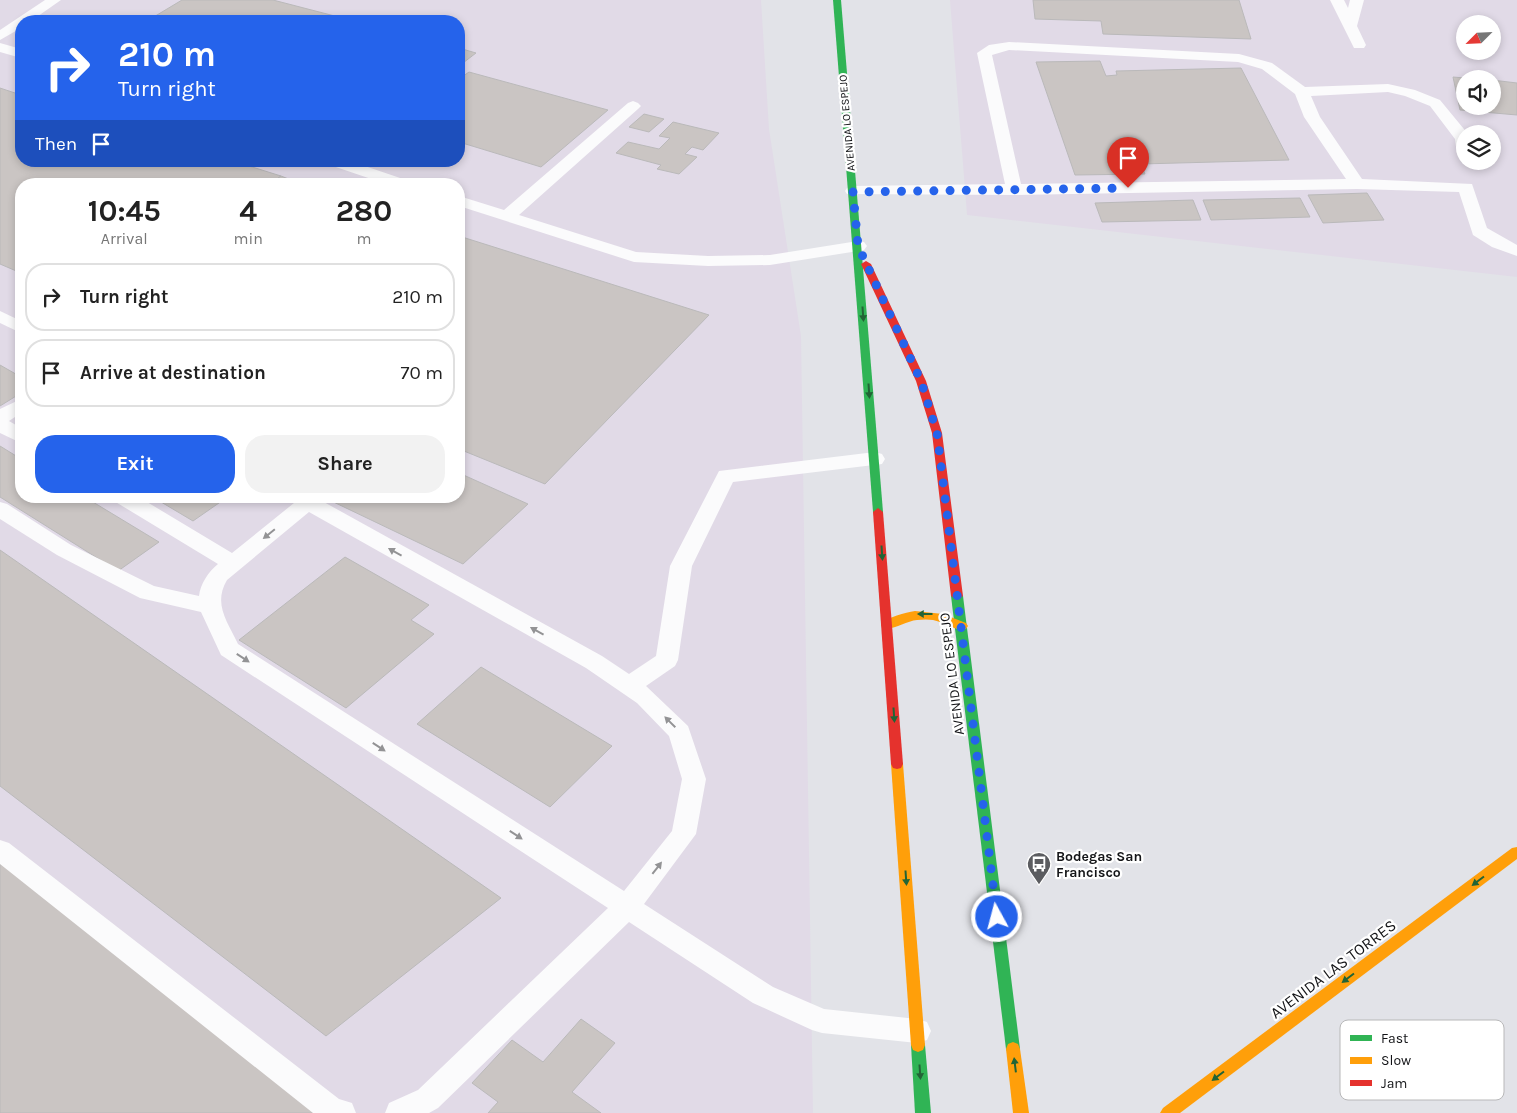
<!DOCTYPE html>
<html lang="en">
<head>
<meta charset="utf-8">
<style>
	body { margin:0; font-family:Karla,sans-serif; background:#f2f2f2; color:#222; height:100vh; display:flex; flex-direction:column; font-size:19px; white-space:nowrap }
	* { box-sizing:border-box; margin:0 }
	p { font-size:16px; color:#767676 }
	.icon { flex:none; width:28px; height:28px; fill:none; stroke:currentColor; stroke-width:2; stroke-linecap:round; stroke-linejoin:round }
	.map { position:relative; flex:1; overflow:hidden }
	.details { position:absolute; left:15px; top:178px; width:450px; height:325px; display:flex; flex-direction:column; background:#fff; border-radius:20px; box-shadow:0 2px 8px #0003 }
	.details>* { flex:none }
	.guide { position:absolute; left:15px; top:15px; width:450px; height:152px; border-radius:20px; box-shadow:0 2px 8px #0003; background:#2563eb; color:#fff; overflow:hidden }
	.needle { width:32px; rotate:246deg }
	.controls { position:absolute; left:1456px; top:15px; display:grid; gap:10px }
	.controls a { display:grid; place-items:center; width:45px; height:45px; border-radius:50%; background:#fff; box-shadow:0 2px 8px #0003; font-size:25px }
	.pin { position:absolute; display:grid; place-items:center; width:42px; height:42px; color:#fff; margin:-51px -21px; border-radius:50% 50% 50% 0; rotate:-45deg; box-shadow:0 0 5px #0007 }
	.pin .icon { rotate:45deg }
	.me { position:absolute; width:55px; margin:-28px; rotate:353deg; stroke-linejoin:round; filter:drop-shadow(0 0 4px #0008) }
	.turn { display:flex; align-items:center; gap:18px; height:105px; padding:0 20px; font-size:22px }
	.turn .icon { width:65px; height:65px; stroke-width:2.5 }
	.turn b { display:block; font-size:35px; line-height:42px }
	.then { display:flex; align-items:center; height:48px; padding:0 20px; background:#0003; gap:10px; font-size:19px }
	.eta { display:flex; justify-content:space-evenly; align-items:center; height:85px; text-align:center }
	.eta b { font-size:30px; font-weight:700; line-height:35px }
	.primary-button { display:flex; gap:10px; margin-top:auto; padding:10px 20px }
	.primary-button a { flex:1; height:58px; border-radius:20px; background:#2563eb; color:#fff; font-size:20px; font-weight:700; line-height:58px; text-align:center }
	.primary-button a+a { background:#f2f2f2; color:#222 }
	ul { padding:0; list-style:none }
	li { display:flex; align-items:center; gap:15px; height:68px; margin:0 10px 8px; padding:0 10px; border:2px solid #e0e0e0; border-radius:20px }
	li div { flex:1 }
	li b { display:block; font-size:19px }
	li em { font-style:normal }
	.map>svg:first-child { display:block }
	.industrial { fill:#e1dae7; fill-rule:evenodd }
	.building { fill:#cac5c3; stroke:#bab9ba }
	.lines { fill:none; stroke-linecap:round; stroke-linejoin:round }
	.lane { fill:#fbfbfc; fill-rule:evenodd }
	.fast { fill:#30b455; fill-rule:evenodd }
	.slow { fill:#ff9f0a; fill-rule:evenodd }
	.jam { fill:#e5322d; fill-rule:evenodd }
	.oneway { fill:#226436 }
	.oneway2 { fill:#939395 }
	.route { stroke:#2563eb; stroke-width:9; stroke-dasharray:0 16.2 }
	.labels { text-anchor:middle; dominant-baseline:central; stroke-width:4.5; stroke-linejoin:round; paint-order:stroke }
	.far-street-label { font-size:11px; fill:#131417; stroke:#fff }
	.street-label { font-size:14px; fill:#131417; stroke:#fff }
	.poi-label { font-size:14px; font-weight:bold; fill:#131417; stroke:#fff; text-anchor:start }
	.near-street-label { font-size:16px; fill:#131417; stroke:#fff }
	.key { fill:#fff; stroke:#b8b8b9; stroke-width:1 }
	.key-label { font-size:14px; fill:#131417 }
</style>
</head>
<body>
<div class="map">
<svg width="1517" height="1113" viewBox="0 0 1517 1113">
	<rect width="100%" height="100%" fill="#e2e3e8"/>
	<!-- industrial -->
	<g class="industrial">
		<path d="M0,0H761L769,129L801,336L813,1113H0ZM21,21H459V161H21ZM21,184H459V496H21Z"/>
		<path d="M950,0H1517V277L967,215ZM1465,24H1492V51H1465ZM1465,79H1492V106H1465ZM1465,134H1492V161H1465Z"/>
	</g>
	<!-- building -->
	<g class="building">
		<polygon points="182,0 273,0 354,21 147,21"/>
		<polygon points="1033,0 1239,0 1251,39 1103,34 1101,21 1035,19"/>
		<polygon points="459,48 476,53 459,66"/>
		<polygon points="1100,61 1106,76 1117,75 1116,71 1241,68 1289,160 1141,164 1145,174 1075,175 1036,62"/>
		<polygon points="469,72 608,110 541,167 459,142 459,79"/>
		<polygon points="1453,77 1476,79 1465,79 1465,106 1492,106 1492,80 1517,83 1517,115 1460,110"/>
		<polygon points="0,88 21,95 21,161 233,161 281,176 270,184 21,184 21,273 0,264"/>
		<polygon points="644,114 664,119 649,132 629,127"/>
		<polygon points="673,122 719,133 703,150 692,147 685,154 697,157 679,174 657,169 661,165 616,153 628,142 659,149 670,138 659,136"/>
		<polygon points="281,176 301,184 270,184"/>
		<polygon points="1367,193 1384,220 1323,223 1308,195"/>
		<polygon points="1300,198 1310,217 1211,220 1203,200"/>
		<polygon points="1193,200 1201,220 1102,222 1095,203"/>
		<polygon points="459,236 709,315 545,484 459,449"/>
		<polygon points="0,365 21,377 21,393 0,406"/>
		<polygon points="0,446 21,459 21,496 83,496 159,542 118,571 0,497"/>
		<polygon points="459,473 528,504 463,564 321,496 459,496"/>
		<polygon points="151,496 229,496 193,521"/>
		<polygon points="0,550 501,898 326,1036 0,786"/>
		<polygon points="345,557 429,605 411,620 434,634 346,708 239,640"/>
		<polygon points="481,667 612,746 550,807 417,724"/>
		<polygon points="0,859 323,1113 0,1113"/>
		<polygon points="581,1019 615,1043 572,1092 601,1113 488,1113 498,1102 472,1083 512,1040 543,1062"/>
	</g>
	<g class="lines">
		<!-- lane -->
		<g class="lane">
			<polygon points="45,0 61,0 31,21 21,21 21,28 0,40 0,30"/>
			<polygon points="1330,0 1344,0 1348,8 1350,0 1364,0 1357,26 1366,45 1364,48 1354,48"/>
			<path d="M1009,42L1239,54L1272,63L1305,87L1388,84L1415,90L1440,100L1468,134H1465V159L1459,157L1457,154L1455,139L1430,106L1405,96L1388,92L1311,96L1320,117L1362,179L1472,184L1487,228L1517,245V256L1492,247L1473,235L1459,192L1357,189L1014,195L847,194L845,191L847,188L853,186L1005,184L977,53L989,45ZM1009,50L1238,62L1262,69L1295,94L1304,117L1346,179L1021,184L992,55Z"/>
			<polygon points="0,43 21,49 21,58 0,52"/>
			<polygon points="633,101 638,103 641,106 638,109 519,215 636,252 708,256 770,255 858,241 864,242 867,246 864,250 858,251 770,265 708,266 634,262 459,206 459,196 504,210 628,103"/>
			<polygon points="325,161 350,161 409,181 411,184 386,184 327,164"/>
			<polygon points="0,311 21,321 21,333 0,323"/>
			<polygon points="21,399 21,413 9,421 21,428 21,443 0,433 0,409"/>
			<path d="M875,452L882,454L885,459L882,464L733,482L692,566L678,660L675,666L646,686L688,726L706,779L696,834L644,904L773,987L824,1009L917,1019L927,1022L931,1031L927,1040L917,1043L822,1033L812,1030L753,1003L629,922L438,1108L429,1113H385L389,1103L418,1090L608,908L221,655L201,612L140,598L57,555L0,519V502L7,504L71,545L154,586L199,596C200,584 209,571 218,564L114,501L111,496H137L232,553L294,503L287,496H313L602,656L629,674L656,656L670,566L719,471ZM309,512L586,668L637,703L669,736L682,779L672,831L624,891L238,644C227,621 213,604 227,580Z"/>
			<polygon points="0,840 9,843 339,1099 352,1103 356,1113 313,1113 0,864"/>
		</g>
		<!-- fast -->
		<g class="fast">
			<polygon points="833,0 841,0 883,512 878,516 873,512"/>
			<polygon points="957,592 963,596 1020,1049 1018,1054 1013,1056 1008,1054 1006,1049 951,596"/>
			<polygon points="918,1038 923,1040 925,1045 931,1113 915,1113 911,1045 913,1040"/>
		</g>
		<!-- slow -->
		<g class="slow">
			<path d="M915,611L943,614L966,623L968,626L966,629C957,632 949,624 940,622C933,619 925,619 917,620C906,621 893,631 883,628L881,625C888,616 905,613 915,611Z"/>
			<polygon points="897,759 901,760 903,764 925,1045 923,1050 918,1052 913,1050 911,1045 891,764 893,760"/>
			<polygon points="1517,847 1517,859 1180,1113 1160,1113 1163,1108 1512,848"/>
			<polygon points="1013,1042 1018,1044 1020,1049 1029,1113 1013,1113 1006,1049 1008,1044"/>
		</g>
		<!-- jam -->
		<g class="jam">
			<polygon points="866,261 871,264 926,381 942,433 963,596 957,600 951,596 932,433 916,381 861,264"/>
			<polygon points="878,508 883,512 903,764 901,768 897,769 893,768 891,764 873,512"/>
		</g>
	</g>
	<!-- one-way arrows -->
	<defs><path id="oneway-solid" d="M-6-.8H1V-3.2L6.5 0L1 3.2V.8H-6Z" transform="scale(1.25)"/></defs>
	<g class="oneway">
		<use href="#oneway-solid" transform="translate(863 314) rotate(86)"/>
		<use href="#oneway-solid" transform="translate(869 391) rotate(86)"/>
		<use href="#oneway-solid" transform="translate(882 553) rotate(86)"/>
		<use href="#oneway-solid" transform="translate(925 614) rotate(-180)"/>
		<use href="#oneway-solid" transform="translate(894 715) rotate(86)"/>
		<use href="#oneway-solid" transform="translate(906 878) rotate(86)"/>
		<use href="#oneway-solid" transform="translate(1478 881) rotate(143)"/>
		<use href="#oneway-solid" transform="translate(1348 978) rotate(143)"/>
		<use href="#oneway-solid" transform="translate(1015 1065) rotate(-97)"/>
		<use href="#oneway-solid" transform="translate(920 1072) rotate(86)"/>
		<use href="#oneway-solid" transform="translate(1218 1076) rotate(143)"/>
	</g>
	<g class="oneway2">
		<use href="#oneway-solid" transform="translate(269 534) rotate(141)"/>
		<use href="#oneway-solid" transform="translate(395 552) rotate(-151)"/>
		<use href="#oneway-solid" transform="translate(537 631) rotate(-151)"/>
		<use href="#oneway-solid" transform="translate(243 658) rotate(33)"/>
		<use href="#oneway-solid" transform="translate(670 722) rotate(-135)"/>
		<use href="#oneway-solid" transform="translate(379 747) rotate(33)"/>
		<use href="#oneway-solid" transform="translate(516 835) rotate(33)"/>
		<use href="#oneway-solid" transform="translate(657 868) rotate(-52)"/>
	</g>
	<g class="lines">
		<!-- route -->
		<polyline class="route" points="997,917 937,433 921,381 858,246 853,192 1128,188"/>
	</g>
	<!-- icons -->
	<defs>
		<g id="bus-pin" transform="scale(1.25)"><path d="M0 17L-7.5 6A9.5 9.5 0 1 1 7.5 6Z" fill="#5b5c60" stroke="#fff"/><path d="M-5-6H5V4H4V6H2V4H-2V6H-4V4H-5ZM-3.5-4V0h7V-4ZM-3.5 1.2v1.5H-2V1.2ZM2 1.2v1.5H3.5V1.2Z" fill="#fff"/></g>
	</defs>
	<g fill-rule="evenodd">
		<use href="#bus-pin" x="1039" y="864"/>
	</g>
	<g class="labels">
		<!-- far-street labels -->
		<g class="far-street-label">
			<text transform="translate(847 123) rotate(-95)">AVENIDA LO ESPEJO</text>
		</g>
		<!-- street labels -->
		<g class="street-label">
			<text transform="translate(952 674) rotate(-97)">AVENIDA LO ESPEJO</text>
		</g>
		<!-- poi labels -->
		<g class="poi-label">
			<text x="1056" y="856">Bodegas San<tspan x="1056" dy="16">Francisco</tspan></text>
		</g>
		<!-- near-street labels -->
		<g class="near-street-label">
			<text transform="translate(1333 969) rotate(-37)">AVENIDA LAS TORRES</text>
		</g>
	</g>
	<!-- legend -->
	<rect x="1340" y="1020" width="164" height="80" rx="8" class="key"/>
	<rect x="1350" y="1035" width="22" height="6" fill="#30b455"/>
	<rect x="1350" y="1057" width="22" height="7" fill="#ff9f0a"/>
	<rect x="1350" y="1080" width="22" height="6" fill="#e5322d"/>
	<g class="key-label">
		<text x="1381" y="1043">Fast</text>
		<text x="1381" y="1065">Slow</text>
		<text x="1381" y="1088">Jam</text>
	</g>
</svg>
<div class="controls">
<a><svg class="needle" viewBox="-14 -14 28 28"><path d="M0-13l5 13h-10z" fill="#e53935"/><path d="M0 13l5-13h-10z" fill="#767676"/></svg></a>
<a><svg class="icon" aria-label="sound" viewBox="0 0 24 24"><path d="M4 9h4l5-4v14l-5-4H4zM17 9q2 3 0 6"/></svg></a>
<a><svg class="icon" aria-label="layers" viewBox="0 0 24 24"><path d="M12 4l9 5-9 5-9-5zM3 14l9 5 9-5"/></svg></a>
</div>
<div class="pin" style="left:1128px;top:188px;background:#d93025"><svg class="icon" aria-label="arrive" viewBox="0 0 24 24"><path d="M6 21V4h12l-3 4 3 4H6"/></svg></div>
<svg class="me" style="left:997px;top:917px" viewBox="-20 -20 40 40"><circle r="17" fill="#2563eb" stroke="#fff" stroke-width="3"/><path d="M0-11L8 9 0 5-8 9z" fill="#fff"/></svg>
<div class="guide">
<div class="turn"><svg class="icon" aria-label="right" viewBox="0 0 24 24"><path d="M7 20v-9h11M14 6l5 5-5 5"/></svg><div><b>210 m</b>Turn right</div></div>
<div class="then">Then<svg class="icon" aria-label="arrive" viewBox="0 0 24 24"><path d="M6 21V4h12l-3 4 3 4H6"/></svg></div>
</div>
<section class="details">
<div class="eta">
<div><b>10:45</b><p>Arrival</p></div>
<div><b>4</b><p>min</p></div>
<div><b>280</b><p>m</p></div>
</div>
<ul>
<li><svg class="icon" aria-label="right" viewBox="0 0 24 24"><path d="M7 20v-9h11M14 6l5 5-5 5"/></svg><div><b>Turn right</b></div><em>210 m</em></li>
<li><svg class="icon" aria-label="arrive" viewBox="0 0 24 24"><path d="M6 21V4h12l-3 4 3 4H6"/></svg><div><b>Arrive at destination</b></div><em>70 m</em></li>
</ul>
<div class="primary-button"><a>Exit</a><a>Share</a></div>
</section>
</div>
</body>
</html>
